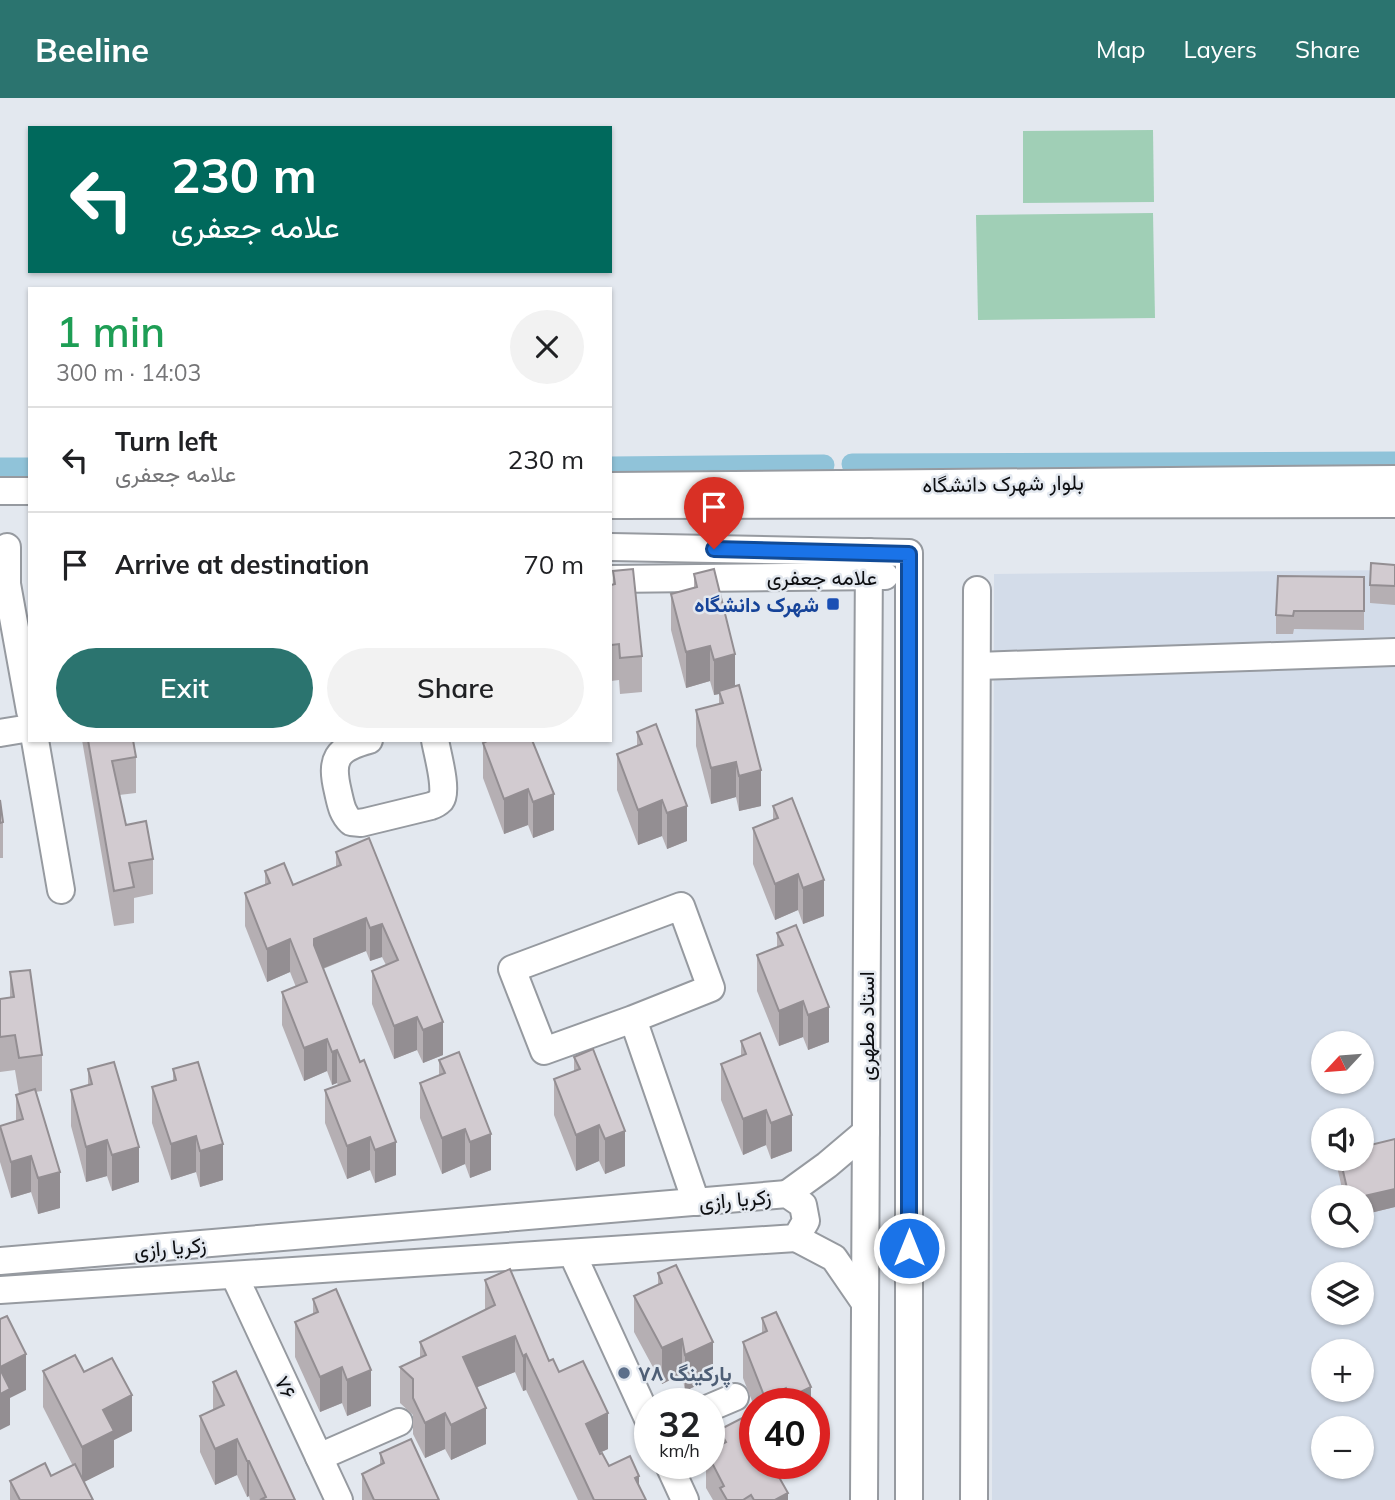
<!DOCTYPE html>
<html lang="en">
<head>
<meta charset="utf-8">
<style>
	body { margin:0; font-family:Mulish,Vazirmatn,sans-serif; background:#f2f2f2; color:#202124; height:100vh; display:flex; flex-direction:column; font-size:26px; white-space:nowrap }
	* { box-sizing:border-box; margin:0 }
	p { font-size:23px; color:#757577 }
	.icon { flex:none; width:38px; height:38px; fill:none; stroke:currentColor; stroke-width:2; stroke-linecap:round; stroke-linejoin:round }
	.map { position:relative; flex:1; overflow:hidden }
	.sheet { position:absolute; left:28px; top:189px; width:584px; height:455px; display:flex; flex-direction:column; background:#fff; border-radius:0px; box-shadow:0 2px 5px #0004 }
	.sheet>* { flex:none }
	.banner { position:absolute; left:28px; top:28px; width:584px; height:147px; border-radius:0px; box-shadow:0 2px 5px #0004; background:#00695c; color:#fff; overflow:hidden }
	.needle { width:46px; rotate:244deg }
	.tools { position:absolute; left:1311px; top:933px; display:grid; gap:14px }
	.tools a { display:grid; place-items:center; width:63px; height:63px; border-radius:50%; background:#fff; box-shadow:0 2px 5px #0004; font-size:35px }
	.speed { position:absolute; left:634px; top:1290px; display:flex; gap:14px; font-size:35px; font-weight:700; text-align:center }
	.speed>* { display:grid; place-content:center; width:91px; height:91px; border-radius:50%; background:#fff; box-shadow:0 2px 5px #0004; line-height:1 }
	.speed small { font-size:18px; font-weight:400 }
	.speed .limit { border:10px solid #d22; background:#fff; color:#111 }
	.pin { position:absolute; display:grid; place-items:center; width:60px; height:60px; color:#fff; margin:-72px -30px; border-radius:50% 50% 50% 0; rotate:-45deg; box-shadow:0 0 7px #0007 }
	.pin .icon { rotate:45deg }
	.me { position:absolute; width:77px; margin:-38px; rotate:0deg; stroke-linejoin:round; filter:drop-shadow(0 0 5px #0008) }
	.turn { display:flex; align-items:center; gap:24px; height:147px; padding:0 28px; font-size:32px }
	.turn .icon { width:91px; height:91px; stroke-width:2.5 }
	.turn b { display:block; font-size:49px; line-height:60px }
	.round { display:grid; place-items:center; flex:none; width:74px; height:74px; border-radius:37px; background:#f2f2f2 }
	.headline { display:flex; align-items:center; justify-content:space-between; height:119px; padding:0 28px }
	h1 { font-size:42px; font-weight:600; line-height:52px; color:#1e9e55 }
	.primary-button { display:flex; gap:14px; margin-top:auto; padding:14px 28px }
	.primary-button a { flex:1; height:80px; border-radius:42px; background:#2b746f; color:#fff; font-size:28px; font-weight:600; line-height:80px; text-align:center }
	.primary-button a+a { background:#f2f2f2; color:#202124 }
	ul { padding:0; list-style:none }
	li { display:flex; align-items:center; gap:21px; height:105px; padding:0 28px; border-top:2px solid #e0e0e0 }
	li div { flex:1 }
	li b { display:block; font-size:26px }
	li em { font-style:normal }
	header { display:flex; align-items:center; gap:42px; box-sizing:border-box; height:98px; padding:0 35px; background:#2b746f; color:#fff }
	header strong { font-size:33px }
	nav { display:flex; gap:38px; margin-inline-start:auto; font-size:24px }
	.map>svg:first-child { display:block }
	.built { fill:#d3dce9; fill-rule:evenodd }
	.green { fill:#a0cfb6 }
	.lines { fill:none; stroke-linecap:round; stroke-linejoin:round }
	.canal { stroke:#90c3d9; stroke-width:21 }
	.minor-casing { stroke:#969aa0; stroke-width:30 }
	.minor { stroke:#fff; stroke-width:26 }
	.wall { fill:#b5afb3 }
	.shaded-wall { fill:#938e92 }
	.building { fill:#d2cbd0; stroke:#938e92; stroke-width:2 }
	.route-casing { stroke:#114b97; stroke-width:18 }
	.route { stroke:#1a73e8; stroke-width:12 }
	.transit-dot { fill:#1a4fb4; stroke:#e3e8ef; stroke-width:2.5 }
	.service-dot { fill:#5c6f8a; stroke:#e3e8ef; stroke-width:2.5 }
	.labels { text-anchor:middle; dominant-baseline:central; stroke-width:5; stroke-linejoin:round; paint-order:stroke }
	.street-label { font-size:21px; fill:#0d0e11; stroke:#e3e8ef }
	.transit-label { font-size:21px; font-weight:bold; fill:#164399; stroke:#e3e8ef; text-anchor:end }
	.service-label { font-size:21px; font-weight:bold; fill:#4e5e75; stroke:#e3e8ef; text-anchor:start }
</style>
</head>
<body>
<header>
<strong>Beeline</strong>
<nav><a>Map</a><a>Layers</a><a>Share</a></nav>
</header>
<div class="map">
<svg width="1395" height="1402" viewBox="0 0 1395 1402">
	<rect width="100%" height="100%" fill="#e3e8ef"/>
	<!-- built -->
	<path class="built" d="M1395,472V1402H992L994,476ZM1323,945H1362V984H1323ZM1323,1022H1362V1060H1323ZM1323,1099H1362V1138H1323ZM1323,1176H1362V1214H1323ZM1323,1253H1362V1292H1323ZM1323,1330H1362V1368H1323Z"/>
	<!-- green -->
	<g class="green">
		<polygon points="1153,32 1154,104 1023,105 1023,33"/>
		<polygon points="1153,115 1155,220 978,222 976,117"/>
	</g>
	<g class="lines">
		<!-- canal -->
		<g class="canal">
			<polyline points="852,366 1395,364"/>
			<polyline points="611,369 824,367"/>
			<polyline points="0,370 30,370"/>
		</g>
		<!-- minor casing -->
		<g class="minor-casing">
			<g id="minor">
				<polyline points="611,388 1395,381"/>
				<polyline points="0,393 30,393"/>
				<polyline points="611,407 1395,406"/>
				<polyline points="7,449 7,486 30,613"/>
				<polyline points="611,449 909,455 909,1402"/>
				<polyline points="611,481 885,478"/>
				<polyline points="977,568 1395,554"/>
				<polyline points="0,635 30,630"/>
				<polyline points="35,642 61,792"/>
				<path d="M369,642C336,651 330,661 338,694C341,707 342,715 351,724L361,725L431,708C434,707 439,704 441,702C448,693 437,654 435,642"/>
				<polyline points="633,921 711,890 681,808 512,871 544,953 633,921 696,1104"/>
				<polyline points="787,1096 827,1067 866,1034"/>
				<polyline points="796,1140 834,1160 865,1205"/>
				<polyline points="572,1155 649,1323"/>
				<polyline points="0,1163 787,1096 803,1107 806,1123 796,1140 0,1192"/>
				<polyline points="234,1177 339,1402"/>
				<polyline points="709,1310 735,1299"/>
				<polyline points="319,1359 399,1324"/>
				<polyline points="668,1365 685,1402"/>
				<polyline points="864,1402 869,454"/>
				<polyline points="974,1402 977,492"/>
			</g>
		</g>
		<!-- minor -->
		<use href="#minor" class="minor"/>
	</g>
	<!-- wall -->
	<g class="wall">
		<polygon points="1395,467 1395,507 1370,505 1370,487"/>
		<polygon points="613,473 642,558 642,594 620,596 619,582 611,583 611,487 613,487"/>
		<polygon points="694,476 735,588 761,708 739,713 736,699 711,706 696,648 696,612 719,606 719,596 714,597 710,583 686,590 671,532 671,496 694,490"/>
		<polygon points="1364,479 1364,532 1294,531 1293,536 1276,536 1276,517"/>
		<polygon points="637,634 687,743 667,751 662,738 638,747 617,692 617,656 637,648"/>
		<polygon points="82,642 133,642 136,659 136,695 119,697 126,727 153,761 153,796 134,800 134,825 114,828"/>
		<polygon points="532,642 554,732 533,740 528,727 504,736 483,680 483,645"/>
		<polygon points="0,702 3,724 3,760 0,760"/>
		<polygon points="773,708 824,818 803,826 798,812 775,822 753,766 753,730 773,722"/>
		<polygon points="369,740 443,957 423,965 417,952 394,961 372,906 372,873 386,867 382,859 370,863 366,853 323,871 396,1077 375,1085 370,1072 347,1081 325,1025 325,992 338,987 337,985 332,987 327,973 304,983 282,927 282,894 296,889 290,874 267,884 245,828 245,795 265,787 265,773 293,787 336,770 336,754"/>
		<polygon points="777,835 829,944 808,952 803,939 779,948 757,893 757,857 777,849"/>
		<polygon points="10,874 42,957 42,993 35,994 60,1110 38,1116 31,1094 11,1100 0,1064 0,1028 16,1023 16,997 22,995 19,996 15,972 0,974 0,901 10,899"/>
		<polygon points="741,943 792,1053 771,1061 766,1047 743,1057 721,1002 721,966 741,958"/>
		<polygon points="574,959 625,1068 605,1076 599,1063 576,1073 554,1017 554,981 574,973"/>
		<polygon points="439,962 491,1072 470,1080 465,1066 442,1076 420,1020 420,985 439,977"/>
		<polygon points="88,971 139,1084 112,1093 107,1078 86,1084 71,1028 71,992 88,987"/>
		<polygon points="173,971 223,1082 200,1089 196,1074 171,1082 152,1025 152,989 173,983"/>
		<polygon points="1338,1060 1362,1060 1395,1109 1362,1117 1362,1099 1344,1099 1338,1073"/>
		<polygon points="658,1175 713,1280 685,1293 682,1276 662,1286 634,1234 634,1198 658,1188"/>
		<polygon points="485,1182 549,1263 559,1274 608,1351 599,1355 609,1368 639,1389 646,1402 578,1402 526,1292 523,1293 515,1274 477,1289 486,1346 451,1362 445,1351 425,1360 413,1336 413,1317 400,1305 400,1269 420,1260 420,1244 485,1213"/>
		<polygon points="313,1201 371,1308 347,1318 342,1305 320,1314 295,1259 295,1224 313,1216"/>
		<polygon points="762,1220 811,1306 754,1306 754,1308 743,1280 743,1244 762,1235"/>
		<polygon points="43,1273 84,1274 132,1333 114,1342 114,1369 84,1384 93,1402 10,1402 10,1383 51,1378 73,1368 43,1309"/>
		<polygon points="213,1284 295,1402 250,1402 249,1398 247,1399 237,1377 215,1387 200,1354 200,1318 213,1312"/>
		<polygon points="719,1332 788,1402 713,1402 706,1390 706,1365 709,1365 709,1353 719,1348"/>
		<polygon points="380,1355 439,1402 362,1402 362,1376 380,1368"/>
	</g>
	<!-- shaded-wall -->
	<g class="shaded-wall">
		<polygon points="710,548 710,583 686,590 686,554"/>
		<polygon points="735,556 735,592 719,593 719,596 714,597 714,562"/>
		<polygon points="736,664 736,699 711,706 711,670"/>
		<polygon points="761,672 761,708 739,713 739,678"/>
		<polygon points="528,691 528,727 504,736 504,701"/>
		<polygon points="554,696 554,732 533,740 533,704"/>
		<polygon points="662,702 662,738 638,747 638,712"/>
		<polygon points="687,708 687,743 667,751 667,715"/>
		<polygon points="798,776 798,812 775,822 775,786"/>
		<polygon points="824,782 824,818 803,826 803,790"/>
		<polygon points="366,820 366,853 314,874 314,841"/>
		<polygon points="382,826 382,859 370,863 370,830"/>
		<polygon points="290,841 290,874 267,884 267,851"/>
		<polygon points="803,903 803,939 779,948 779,913"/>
		<polygon points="829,909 829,944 808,952 808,917"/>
		<polygon points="417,919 417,952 394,961 394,928"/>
		<polygon points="443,924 443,957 423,965 423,932"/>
		<polygon points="327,941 327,973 304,983 304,950"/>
		<polygon points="337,952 337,985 332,987 332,954"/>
		<polygon points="766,1012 766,1047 743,1057 743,1021"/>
		<polygon points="792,1017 792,1053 771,1061 771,1025"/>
		<polygon points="599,1027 599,1063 576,1073 576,1037"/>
		<polygon points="465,1031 465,1066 442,1076 442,1040"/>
		<polygon points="625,1033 625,1068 605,1076 605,1041"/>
		<polygon points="491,1036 491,1072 470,1080 470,1044"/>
		<polygon points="196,1038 196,1074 171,1082 171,1046"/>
		<polygon points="370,1039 370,1072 347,1081 347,1048"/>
		<polygon points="107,1042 107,1078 86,1084 86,1049"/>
		<polygon points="396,1044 396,1077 375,1085 375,1052"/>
		<polygon points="223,1046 223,1082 200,1089 200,1053"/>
		<polygon points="139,1049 139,1084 112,1093 112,1057"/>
		<polygon points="31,1058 31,1094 11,1100 11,1064"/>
		<polygon points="60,1074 60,1110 38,1116 38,1080"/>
		<polygon points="1395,1091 1395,1109 1362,1117 1362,1099"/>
		<polygon points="515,1238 515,1274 463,1295 463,1259"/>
		<polygon points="682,1241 682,1276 662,1286 662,1250"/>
		<polygon points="713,1244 713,1280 685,1293 685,1257"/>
		<polygon points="26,1256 26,1292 10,1300 10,1327 0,1332 0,1269"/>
		<polygon points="526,1256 526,1292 523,1293 523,1258"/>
		<polygon points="342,1269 342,1305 320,1314 320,1279"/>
		<polygon points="371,1272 371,1308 347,1318 347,1282"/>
		<polygon points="811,1289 811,1306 790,1306 790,1299"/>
		<polygon points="786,1290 786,1306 765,1306 765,1300"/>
		<polygon points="132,1297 132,1333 114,1342 114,1369 82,1385 82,1349 103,1312"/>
		<polygon points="486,1310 486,1346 451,1362 451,1327"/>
		<polygon points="445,1315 445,1351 425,1360 425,1325"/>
		<polygon points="608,1315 608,1351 586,1361 586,1326"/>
		<polygon points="237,1341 237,1377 215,1387 215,1351"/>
		<polygon points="247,1363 249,1363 249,1398 247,1399"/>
		<polygon points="639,1378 639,1402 635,1380"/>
		<polygon points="788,1395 788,1402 775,1402"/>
	</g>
	<!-- building -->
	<g class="building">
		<polygon points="1371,465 1395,467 1395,488 1370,487"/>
		<polygon points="633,471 642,558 620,560 619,546 611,547 611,487 615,486 613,473"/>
		<polygon points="714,471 735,556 714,562 710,548 686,554 671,496 697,489 694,476"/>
		<polygon points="1278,478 1364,479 1364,513 1294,513 1293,518 1276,517"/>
		<polygon points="739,587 761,672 739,678 736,664 711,670 696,612 723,605 719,593"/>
		<polygon points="656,626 687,708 667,715 662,702 638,712 617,656 642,646 637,634"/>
		<polygon points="88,642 133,642 136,659 112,663 126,727 146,723 153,761 129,765 134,789 114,793"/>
		<polygon points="489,642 532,642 554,696 533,704 528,691 504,701 483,645"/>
		<polygon points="792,700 824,782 803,790 798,776 775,786 753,730 778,720 773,708"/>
		<polygon points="0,702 3,724 0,725"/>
		<polygon points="369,740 443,924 423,932 417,919 394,928 372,873 398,862 382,826 370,830 366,820 314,841 314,847 360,964 364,962 396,1044 375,1052 370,1039 347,1048 325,992 350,983 337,952 332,954 327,941 304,950 282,894 307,884 302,871 290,841 267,851 245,795 270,785 265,773 284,765 293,787 341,767 336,754"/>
		<polygon points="796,827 829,909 808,917 803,903 779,913 757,857 783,847 777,835"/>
		<polygon points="30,872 42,957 19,960 15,937 0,939 0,901 14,899 10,874"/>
		<polygon points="760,935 792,1017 771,1025 766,1012 743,1021 721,966 746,956 741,943"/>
		<polygon points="593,951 625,1033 605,1041 599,1027 576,1037 554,981 580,971 574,959"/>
		<polygon points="459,954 491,1036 470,1044 465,1031 442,1040 420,985 445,975 439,962"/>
		<polygon points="114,964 139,1049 112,1057 107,1042 86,1049 71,992 92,986 88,971"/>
		<polygon points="198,964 223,1046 200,1053 196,1038 171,1046 152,989 176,982 173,971"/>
		<polygon points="35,991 60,1074 38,1080 31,1058 11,1064 0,1028 23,1021 16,997"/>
		<polygon points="1395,1041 1395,1091 1360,1099 1349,1099 1340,1060 1362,1060 1362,1049"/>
		<polygon points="676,1167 713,1244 685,1257 682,1241 662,1250 634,1198 662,1185 658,1175"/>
		<polygon points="510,1171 549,1263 553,1261 559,1274 583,1263 599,1296 608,1315 586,1326 600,1356 602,1355 609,1368 630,1358 639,1378 635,1380 646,1402 594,1402 526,1256 523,1258 515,1238 463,1259 486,1310 451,1327 445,1315 425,1325 413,1300 413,1281 400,1269 426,1257 420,1244 495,1207 485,1182"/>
		<polygon points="336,1191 371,1272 347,1282 342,1269 320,1279 295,1224 318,1214 313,1201"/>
		<polygon points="776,1214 811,1289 790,1299 786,1290 765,1300 743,1244 767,1233 762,1220"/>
		<polygon points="7,1218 26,1256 0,1269 0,1221"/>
		<polygon points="75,1257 84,1274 112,1260 132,1297 103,1312 114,1333 82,1349 43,1273"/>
		<polygon points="0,1271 10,1291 0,1296"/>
		<polygon points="236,1273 295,1402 260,1402 266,1399 249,1363 247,1363 237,1341 215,1351 200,1318 224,1307 213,1284"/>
		<polygon points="746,1318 754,1333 754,1365 771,1365 788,1395 775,1402 754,1402 751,1397 743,1402 727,1402 720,1390 724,1388 709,1359 709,1353 726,1344 719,1332"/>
		<polygon points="411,1341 439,1402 374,1402 362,1376 384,1365 380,1355"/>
		<polygon points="45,1365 51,1378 75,1366 93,1402 20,1402 10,1383"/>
	</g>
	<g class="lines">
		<!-- route casing -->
		<g class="route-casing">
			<polyline id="route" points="714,451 909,456 909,1150"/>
		</g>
		<!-- route -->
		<use href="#route" class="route"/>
	</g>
	<!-- markers -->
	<rect class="transit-dot" x="826" y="499" width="14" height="14" rx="3.5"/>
	<circle class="service-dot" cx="624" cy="1275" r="7"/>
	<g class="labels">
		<!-- street labels -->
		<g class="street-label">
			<text transform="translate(1003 385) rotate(-1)">بلوار شهرک دانشگاه</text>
			<text x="822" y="479">علامه جعفری</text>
			<text transform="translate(866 928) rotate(-90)">استاد مطهری</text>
			<text transform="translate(735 1101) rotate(-5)">زکریا رازی</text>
			<text transform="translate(170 1149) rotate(-5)">زکریا رازی</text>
			<text transform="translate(286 1289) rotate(65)">۷۶</text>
		</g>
		<!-- transit labels -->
		<g class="transit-label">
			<text x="819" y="506">شهرک دانشگاه</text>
		</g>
		<!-- service labels -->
		<g class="service-label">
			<text x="638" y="1275">پارکینگ ۷۸</text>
		</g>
	</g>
</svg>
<div class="tools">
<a><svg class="needle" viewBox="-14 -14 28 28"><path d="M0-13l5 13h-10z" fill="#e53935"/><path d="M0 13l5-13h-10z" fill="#757577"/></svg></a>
<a><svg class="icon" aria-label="sound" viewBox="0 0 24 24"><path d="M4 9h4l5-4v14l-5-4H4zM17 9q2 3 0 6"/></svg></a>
<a><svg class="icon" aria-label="search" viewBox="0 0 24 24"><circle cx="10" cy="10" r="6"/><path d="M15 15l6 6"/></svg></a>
<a><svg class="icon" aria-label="layers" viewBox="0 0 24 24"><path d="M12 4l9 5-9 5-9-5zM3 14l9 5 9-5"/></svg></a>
<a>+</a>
<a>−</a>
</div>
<div class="speed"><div>32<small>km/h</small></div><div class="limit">40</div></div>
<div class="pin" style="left:714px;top:451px;background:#d93025"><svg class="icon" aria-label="arrive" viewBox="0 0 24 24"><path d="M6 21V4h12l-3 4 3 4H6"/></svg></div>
<svg class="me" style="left:909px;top:1150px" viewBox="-20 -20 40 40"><circle r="17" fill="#1a73e8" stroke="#fff" stroke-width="3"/><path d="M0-11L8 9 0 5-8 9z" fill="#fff"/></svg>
<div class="banner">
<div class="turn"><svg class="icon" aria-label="left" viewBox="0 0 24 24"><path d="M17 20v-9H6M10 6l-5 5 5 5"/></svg><div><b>230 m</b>علامه جعفری</div></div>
</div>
<section class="sheet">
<div class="headline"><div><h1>1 min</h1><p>300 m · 14:03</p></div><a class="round"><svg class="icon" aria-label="close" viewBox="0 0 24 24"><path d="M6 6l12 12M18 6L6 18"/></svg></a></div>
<ul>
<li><svg class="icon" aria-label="left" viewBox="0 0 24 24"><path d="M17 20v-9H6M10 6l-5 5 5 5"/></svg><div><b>Turn left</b><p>علامه جعفری</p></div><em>230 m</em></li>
<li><svg class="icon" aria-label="arrive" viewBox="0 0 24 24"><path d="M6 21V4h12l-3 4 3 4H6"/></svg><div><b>Arrive at destination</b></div><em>70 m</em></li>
</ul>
<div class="primary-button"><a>Exit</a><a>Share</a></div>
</section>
</div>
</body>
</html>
